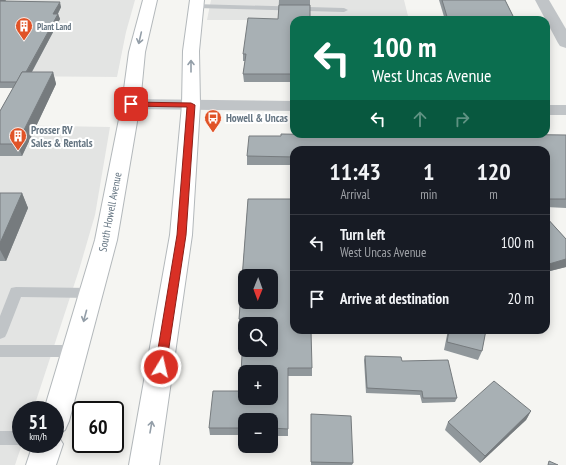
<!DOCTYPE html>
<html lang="en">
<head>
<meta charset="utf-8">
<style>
	body { margin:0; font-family:"PT Sans Narrow",sans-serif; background:#242831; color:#f1f3f6; height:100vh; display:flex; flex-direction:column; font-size:15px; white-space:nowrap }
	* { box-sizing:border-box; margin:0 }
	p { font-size:13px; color:#9ea1a6 }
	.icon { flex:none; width:22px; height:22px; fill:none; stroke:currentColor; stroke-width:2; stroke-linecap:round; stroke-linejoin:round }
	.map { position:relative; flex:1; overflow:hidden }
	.details { position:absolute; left:290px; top:146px; width:260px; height:188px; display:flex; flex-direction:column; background:#171b24; border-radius:12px; box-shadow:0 2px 10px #0003 }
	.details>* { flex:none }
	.banner { position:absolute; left:290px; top:16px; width:260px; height:122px; border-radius:12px; box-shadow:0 2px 10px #0003; background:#0b6e4f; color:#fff; overflow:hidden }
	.needle { width:26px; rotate:181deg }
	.fabs { position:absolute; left:238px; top:269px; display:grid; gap:8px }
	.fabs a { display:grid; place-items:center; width:40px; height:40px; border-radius:8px; background:#171b24; box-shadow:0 2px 10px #0003; font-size:20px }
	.speed { position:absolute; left:12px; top:401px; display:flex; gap:8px; font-size:20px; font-weight:700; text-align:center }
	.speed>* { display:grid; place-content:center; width:52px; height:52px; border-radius:50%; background:#171b24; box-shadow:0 2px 10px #0003; line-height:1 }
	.speed small { font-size:10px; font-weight:400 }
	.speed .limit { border:2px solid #111; border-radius:6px; background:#fff; color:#111 }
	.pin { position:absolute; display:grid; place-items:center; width:34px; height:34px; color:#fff; margin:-17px; border-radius:8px; box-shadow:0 2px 6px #0006 }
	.me { position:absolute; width:44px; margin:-22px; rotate:9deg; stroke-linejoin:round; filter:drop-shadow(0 0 3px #0008) }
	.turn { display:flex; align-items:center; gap:14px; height:84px; padding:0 16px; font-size:18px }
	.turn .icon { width:52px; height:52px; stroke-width:2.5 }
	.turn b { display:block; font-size:28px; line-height:34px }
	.lanes { display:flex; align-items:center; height:38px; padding:0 16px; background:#0003; justify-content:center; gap:20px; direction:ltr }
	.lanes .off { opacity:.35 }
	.eta { display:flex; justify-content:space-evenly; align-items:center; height:68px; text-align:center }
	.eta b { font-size:24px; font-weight:700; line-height:28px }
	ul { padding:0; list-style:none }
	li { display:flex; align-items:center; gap:12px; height:56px; padding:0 16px; border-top:1px solid #363941 }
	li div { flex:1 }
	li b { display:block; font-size:15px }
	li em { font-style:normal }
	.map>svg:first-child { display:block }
	.built { fill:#e3e4e3 }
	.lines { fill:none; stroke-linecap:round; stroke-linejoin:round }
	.primary-casing { stroke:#b3b8bb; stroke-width:2 }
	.service { fill:#c0c4c7; fill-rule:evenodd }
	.minor { fill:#c0c4c7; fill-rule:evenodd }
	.primary { fill:#fff; fill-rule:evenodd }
	.wall { fill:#90979b }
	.shaded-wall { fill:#767b7e }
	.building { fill:#a8b0b4; stroke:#767b7e; fill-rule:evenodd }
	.oneway { stroke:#939ea8 }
	.route { fill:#d93025; stroke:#8d1f18 }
	.labels { text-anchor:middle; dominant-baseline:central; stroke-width:4; stroke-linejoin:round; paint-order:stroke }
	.far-poi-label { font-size:9px; font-weight:bold; fill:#657582; stroke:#fff; text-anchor:start }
	.poi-label { font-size:11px; font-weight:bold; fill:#657582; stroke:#fff; text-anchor:start }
	.street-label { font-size:11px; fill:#657582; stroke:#fff }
</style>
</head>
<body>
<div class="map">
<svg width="566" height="465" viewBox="0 0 566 465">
	<rect width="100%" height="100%" fill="#f5f5f2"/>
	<!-- built -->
	<g class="built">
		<polygon points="0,0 135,0 126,32 117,77 0,76"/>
		<polygon points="211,0 404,0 409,20 207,20"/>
		<polygon points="0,125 110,127 95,215 79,270 33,410 21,410 22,444 15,465 0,465"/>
	</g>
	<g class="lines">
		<!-- primary casing -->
		<g class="primary-casing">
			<g id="primary">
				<polygon points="143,0 157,0 145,52 140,104 117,240 69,421 65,430 57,434 63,444 56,465 26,465 33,444 55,444 55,410 44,410 95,240 122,104 129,52"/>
				<polygon points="190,0 204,0 199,51 200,105 192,235 159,465 129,465 170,235 182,105 183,51"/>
			</g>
		</g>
		<!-- service -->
		<g class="service">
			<polygon points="193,4 344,8 348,10 344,12 196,8 193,8"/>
			<polygon points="16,287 91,288 96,289 98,293 96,297 91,298 21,297 7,333 5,337 0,339 0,316 11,288"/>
			<polygon points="0,345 75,345 80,347 82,351 80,355 75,357 0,357"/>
			<polygon points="0,431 21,431 21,444 25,444 21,445 0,445"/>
		</g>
		<!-- minor -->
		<g class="minor">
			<polygon points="535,0 549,0 566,29 566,48 560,46 558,43"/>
			<polygon points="131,99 294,101 294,111 131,109 125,108 122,104 125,100"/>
			<rect x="546" y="105" width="20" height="10"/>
		</g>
		<!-- primary -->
		<use href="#primary" class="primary"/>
	</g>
	<!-- wall -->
	<g class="wall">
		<polygon points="0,0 6,0 5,1 61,7 58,14 60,19 32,72 53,72 56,84 22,156 0,156 0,111 13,88 0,88"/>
		<polygon points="279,0 310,0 310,20 294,20 294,82 244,82 243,74 245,61 243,61 243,54 278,19"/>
		<polygon points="439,0 505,0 515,20 445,20"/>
		<polygon points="339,134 566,135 566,208 546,207 546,150 294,150 294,165 247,165 247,156 281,136 339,135"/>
		<polygon points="0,193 22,193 28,208 6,261 0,261"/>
		<polygon points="248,199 294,330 312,368 312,376 288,376 288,436 271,436 271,420 245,420 245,435 210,435 209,428 240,391 244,327 240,327 239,319"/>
		<polygon points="546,217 566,239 566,267 546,272"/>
		<polygon points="448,330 486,330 482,351 478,360 444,350"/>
		<polygon points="365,356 402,361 457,398 455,402 422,403 420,395 366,393 364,360"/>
		<polygon points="531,411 526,420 480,463 445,430 448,422"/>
		<polygon points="311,418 353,463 352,465 311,465"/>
	</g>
	<!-- shaded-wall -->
	<g class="shaded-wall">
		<polygon points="0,0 6,0 1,7 0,4"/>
		<polygon points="60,2 61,7 55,19 53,14"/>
		<polygon points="58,14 60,19 23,88 21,82"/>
		<polygon points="53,72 56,84 22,156 17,144"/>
		<polygon points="22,193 28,208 6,261 0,250 0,243"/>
		<polygon points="566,259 566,267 546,272 546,270 549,264"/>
		<polygon points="531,411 526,420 480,463 485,456"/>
	</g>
	<!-- building -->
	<g class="building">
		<polygon points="442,0 505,0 515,20 448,20"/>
		<polygon points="0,1 60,2 53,14 58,14 26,72 22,72 17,82 0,82"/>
		<polygon points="279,5 310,5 310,20 294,20 294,74 243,74 246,54 243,54 248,18 278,19"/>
		<polygon points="22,72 53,72 17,144 0,144 0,111"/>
		<polygon points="281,134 340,135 340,134 481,134 566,135 566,199 546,199 546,150 294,150 294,157 247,156 249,136 281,136"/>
		<polygon points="0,193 22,193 0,243"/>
		<path d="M248,199H294V330H311L312,368H288V429L271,428V420H245V428H209L213,391H240L244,319H239ZM245,276H271V302H245ZM245,324H271V350H245ZM245,372H271V398H245Z"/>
		<polygon points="546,217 566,239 566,259 549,264 546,261"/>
		<polygon points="449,330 486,330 482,351 447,342"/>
		<polygon points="365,356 401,357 402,361 448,360 457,398 423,398 422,391 367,388"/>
		<polygon points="494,381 531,411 485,456 448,422"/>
		<polygon points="311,414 351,416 353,463 311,462"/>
		<polygon points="549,461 558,465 548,465"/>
	</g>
	<!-- one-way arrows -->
	<defs><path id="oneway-shaft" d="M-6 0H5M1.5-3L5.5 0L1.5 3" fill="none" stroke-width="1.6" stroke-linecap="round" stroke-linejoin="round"/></defs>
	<g class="oneway">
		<use href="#oneway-shaft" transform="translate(140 38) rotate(103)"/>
		<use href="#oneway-shaft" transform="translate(191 66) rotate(-90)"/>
		<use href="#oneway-shaft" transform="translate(85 316) rotate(105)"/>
		<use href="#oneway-shaft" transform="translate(151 427) rotate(-80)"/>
	</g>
	<!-- route -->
	<polygon class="route" points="131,102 191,103 195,105 186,235 166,367 165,371 161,372 157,371 155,367 177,235 187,107 128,106 127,104"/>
	<!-- icons -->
	<defs>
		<g id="building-pin" transform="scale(0.9)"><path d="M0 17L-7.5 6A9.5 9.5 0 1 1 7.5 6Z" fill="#e05327" stroke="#fff"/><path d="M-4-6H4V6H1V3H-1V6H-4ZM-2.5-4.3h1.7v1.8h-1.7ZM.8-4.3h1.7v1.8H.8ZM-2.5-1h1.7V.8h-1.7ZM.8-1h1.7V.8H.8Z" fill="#fff"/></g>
		<g id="bus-pin" transform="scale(0.9)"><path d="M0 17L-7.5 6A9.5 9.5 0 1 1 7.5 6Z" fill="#e05327" stroke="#fff"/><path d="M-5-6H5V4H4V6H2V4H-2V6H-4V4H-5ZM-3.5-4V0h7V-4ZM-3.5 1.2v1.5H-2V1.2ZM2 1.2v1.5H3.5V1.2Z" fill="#fff"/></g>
	</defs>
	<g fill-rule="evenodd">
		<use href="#building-pin" x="24" y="26"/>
		<use href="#bus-pin" x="213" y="118"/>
		<use href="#building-pin" x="18" y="136"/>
	</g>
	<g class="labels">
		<!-- far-poi labels -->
		<g class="far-poi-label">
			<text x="37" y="26">Plant Land</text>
		</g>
		<!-- poi labels -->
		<g class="poi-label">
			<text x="226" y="118">Howell &amp; Uncas</text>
			<text x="31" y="130">Prosser RV<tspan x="31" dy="13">Sales &amp; Rentals</tspan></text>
		</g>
		<!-- street labels -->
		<g class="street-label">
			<text transform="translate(110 212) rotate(-79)">South Howell Avenue</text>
		</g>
	</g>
</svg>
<div class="fabs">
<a><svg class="needle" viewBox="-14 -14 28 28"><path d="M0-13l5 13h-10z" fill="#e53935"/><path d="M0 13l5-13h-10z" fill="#9ea1a6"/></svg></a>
<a><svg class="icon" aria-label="search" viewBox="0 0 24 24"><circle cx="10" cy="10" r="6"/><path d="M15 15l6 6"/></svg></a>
<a>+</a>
<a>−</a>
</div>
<div class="speed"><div>51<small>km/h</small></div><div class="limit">60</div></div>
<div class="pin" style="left:131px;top:104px;background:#d93025"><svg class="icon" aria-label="arrive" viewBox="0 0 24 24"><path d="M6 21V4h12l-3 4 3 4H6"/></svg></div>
<svg class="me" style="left:161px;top:367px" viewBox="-20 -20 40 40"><circle r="17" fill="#d93025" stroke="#fff" stroke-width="3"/><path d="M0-11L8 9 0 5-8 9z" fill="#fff"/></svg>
<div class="banner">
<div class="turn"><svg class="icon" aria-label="left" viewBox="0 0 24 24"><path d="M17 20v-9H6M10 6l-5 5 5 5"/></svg><div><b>100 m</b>West Uncas Avenue</div></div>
<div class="lanes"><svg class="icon" aria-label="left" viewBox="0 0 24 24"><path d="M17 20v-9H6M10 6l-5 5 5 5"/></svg><svg class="icon off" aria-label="ahead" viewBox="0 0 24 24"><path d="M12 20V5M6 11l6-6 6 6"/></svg><svg class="icon off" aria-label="right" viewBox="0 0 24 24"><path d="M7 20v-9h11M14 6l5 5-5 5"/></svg></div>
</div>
<section class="details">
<div class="eta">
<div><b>11:43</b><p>Arrival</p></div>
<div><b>1</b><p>min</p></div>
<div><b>120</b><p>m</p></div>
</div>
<ul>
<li><svg class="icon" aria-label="left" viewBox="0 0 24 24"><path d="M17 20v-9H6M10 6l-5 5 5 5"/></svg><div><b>Turn left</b><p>West Uncas Avenue</p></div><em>100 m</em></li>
<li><svg class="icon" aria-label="arrive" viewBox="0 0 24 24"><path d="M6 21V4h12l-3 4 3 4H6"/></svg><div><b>Arrive at destination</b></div><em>20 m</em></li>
</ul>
</section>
</div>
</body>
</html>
